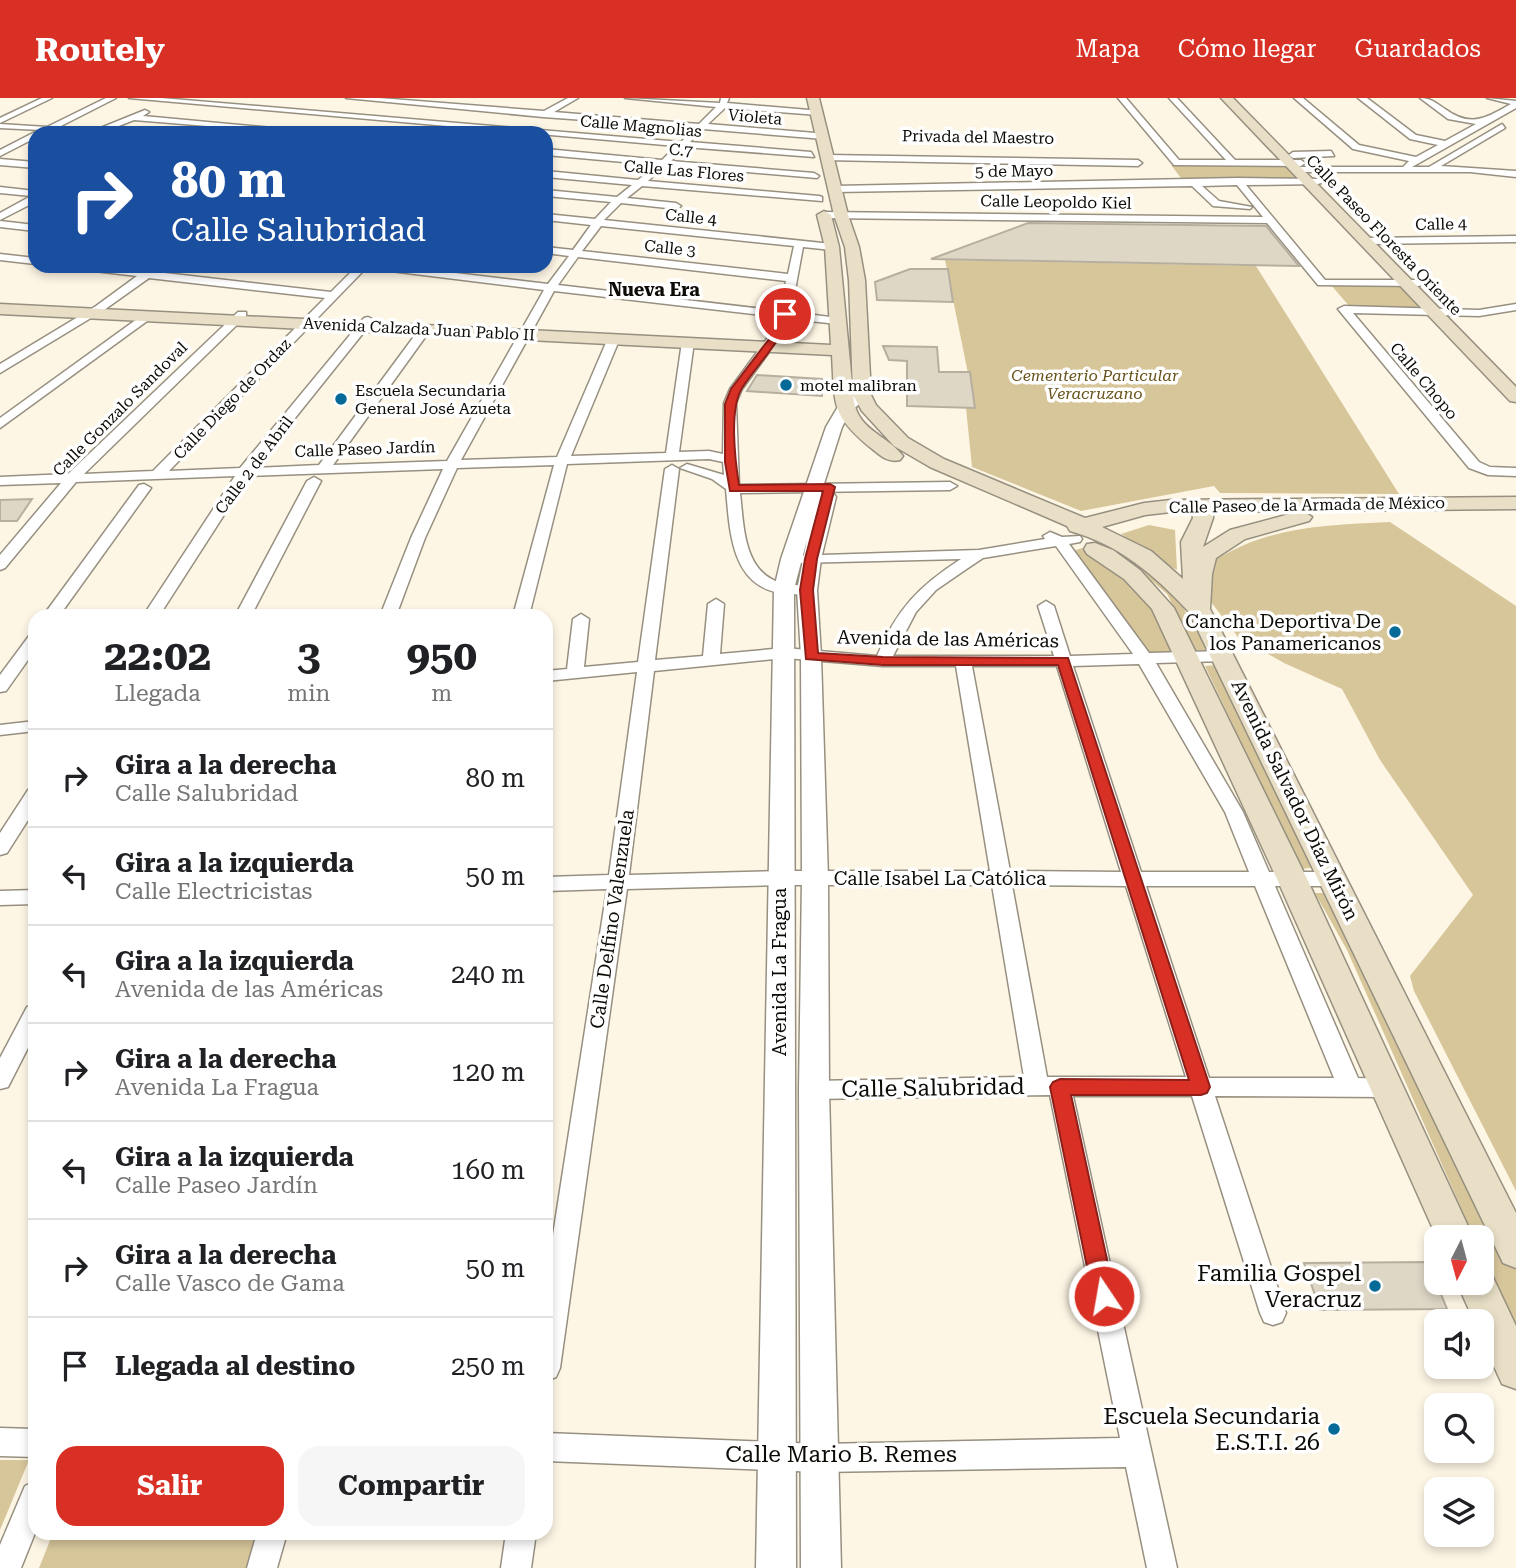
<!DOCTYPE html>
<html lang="es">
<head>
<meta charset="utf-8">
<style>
	body { margin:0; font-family:"Roboto Serif",serif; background:#f6f6f6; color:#202124; height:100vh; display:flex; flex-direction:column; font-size:26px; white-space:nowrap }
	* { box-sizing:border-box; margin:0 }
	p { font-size:23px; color:#757577 }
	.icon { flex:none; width:38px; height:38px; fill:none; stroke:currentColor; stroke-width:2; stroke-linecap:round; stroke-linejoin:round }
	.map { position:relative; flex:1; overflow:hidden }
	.sheet { position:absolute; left:28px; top:511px; width:525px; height:931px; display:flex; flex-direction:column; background:#fff; border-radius:21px; box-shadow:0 4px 10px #0003 }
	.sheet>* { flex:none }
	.banner { position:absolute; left:28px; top:28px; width:525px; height:147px; border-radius:21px; box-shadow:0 4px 10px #0003; background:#1a4fa0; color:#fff; overflow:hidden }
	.needle { width:46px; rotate:186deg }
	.controls { position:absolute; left:1424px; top:1127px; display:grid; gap:14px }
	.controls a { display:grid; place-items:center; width:70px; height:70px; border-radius:14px; background:#fff; box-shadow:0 4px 10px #0003; font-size:35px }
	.pin { position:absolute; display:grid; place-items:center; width:60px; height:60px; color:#fff; margin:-30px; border:4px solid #fff; border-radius:50%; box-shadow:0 2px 7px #0007 }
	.me { position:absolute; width:77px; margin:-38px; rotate:348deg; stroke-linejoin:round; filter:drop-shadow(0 0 5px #0008) }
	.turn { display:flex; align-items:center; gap:24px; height:147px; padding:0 28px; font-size:32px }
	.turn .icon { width:91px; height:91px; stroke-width:2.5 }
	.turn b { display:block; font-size:49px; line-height:60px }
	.eta { display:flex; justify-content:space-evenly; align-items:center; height:119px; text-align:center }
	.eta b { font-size:42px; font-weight:700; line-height:49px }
	.button { display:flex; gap:14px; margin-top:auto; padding:14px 28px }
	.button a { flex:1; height:80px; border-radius:21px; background:#d93025; color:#fff; font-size:28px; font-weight:700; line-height:80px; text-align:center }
	.button a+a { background:#f6f6f6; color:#202124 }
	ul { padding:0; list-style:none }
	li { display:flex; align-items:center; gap:21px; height:98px; padding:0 28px; border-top:2px solid #e0e0e0 }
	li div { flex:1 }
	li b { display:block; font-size:26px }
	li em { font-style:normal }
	header { display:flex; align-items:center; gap:42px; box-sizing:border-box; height:98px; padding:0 35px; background:#d93025; color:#fff }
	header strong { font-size:33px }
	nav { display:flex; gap:38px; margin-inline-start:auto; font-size:24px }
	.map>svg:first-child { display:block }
	.green { fill:#d8c69b }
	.building { fill:#ded7c6; stroke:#b6af9f; stroke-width:2 }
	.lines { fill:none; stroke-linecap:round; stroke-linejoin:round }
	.minor-casing { stroke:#979081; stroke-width:3 }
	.tertiary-casing { stroke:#979081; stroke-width:3 }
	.secondary-casing { stroke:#979081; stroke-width:3 }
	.minor { fill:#fff; fill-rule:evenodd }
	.tertiary { fill:#fff; fill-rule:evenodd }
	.secondary { fill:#e8dfc6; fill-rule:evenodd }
	.route { fill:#d93025; stroke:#8d1f18; stroke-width:2 }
	.poi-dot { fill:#056a98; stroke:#fff; stroke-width:2.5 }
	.labels { text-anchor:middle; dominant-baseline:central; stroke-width:7; stroke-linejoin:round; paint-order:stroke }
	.far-street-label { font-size:16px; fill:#0d0b06; stroke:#fff }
	.far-park-label { font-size:16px; font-style:italic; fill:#67521a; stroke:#fff }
	.far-poi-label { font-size:16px; fill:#0d0b06; stroke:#fff; text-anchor:start }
	.far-neighbourhood-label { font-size:18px; font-weight:bold; fill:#0d0b06; stroke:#fff }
	.poi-label { font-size:19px; fill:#0d0b06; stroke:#fff; text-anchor:end }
	.street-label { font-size:19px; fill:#0d0b06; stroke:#fff }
	.near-street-label { font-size:23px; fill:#0d0b06; stroke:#fff }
	.near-poi-label { font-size:23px; fill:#0d0b06; stroke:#fff; text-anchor:end }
</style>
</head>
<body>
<header>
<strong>Routely</strong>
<nav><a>Mapa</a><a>Cómo llegar</a><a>Guardados</a></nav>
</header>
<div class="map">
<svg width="1516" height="1470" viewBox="0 0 1516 1470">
	<rect width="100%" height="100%" fill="#fef6e5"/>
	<!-- green -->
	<g class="green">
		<polygon points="1171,67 1288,67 1300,81 1181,80"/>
		<polygon points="945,162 1256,168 1399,396 1220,395 1214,388 1081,413 972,369 966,310 975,310"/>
		<polygon points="1331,187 1402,188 1424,209 1350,209"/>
		<path d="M1390,424L1516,508V1093L1414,893L1410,878L1473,797L1380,662L1342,591L1284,565L1238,539L1204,495L1212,464C1268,428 1325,427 1390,424Z"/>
		<polygon points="1149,427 1175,432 1177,472 1158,462 1121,436"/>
		<polygon points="1082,450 1126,475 1161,513 1176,556 1149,557 1070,454"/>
		<polygon points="1122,457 1156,475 1183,509 1207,552 1196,552 1167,496"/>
		<polygon points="1218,567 1316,769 1301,771 1205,568"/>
		<polygon points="1315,795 1330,795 1516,1168 1516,1231 1482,1157 1482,1139 1474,1139 1347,852"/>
		<polygon points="0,1362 29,1362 0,1432"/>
		<polygon points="53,1435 270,1435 260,1470 39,1470"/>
	</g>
	<!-- building -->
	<g class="building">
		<polygon points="1028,125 1266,128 1299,168 931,161"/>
		<polygon points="910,171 948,171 953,204 877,202 875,184"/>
		<polygon points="883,248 937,249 939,274 970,274 975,310 907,308 907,263 889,262"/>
		<polygon points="757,277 822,281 822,298 747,293"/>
		<polygon points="32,401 17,423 0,423 0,402"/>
		<polygon points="1428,1164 1447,1211 1320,1212 1304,1165"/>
	</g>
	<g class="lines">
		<!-- minor casing -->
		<g class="minor-casing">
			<g id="minor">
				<polygon points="42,0 52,0 0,25 0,20"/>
				<polygon points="106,0 116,0 57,30 93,33 145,12 149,14 143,18 327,35 293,35 134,22 101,35 0,30 0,26 47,29"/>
				<path d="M129,0H161L681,44L695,30L543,19L346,0H379L544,13L568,0H578L554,14L699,26L716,9L625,0L720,5L721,0H729L727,5L821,13L818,17L725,10L708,26L827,36L824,41L703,31L690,44L811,54L814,59L685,49L671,63L814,75L819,78L817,80L666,67L648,83L819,98L822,99V103L642,88L627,100L676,105L681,108L676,111L621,105L604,122L832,146L837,149L832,152L803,149L791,214L838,220L844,223L838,226L790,221L789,227L742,291L736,305L739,387L950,384L957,388L950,392L740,395C744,429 743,477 785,486C794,488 803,486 812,489L815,492C808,499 799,496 789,496C731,493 730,435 726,391L712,381L680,370L687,366L724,377L723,364L709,361L567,366L529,518H513L554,367L457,370L425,440L396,518H380L411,440L443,371L249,378L159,518H143L235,378L76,384L5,470L0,472V457L61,385L0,387V379L68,376L238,214H246V218L84,376L153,373L325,200L149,180L104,212L0,275V266L96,208L137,178L77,171L72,168L145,173L151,170L156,174L331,194L357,168H396L548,186L569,158L546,155V149L573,152L591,127L546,122V116L595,121L611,104L546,98V92L617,99L632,87L546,79V73L638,82L657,67L546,57V51L662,62L676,48ZM601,128L794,148L788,176L582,153ZM578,159L786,183L780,213L558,187ZM366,170L544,192L447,363L333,367L431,231L425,228L421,229L319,367L255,370L372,224L374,222L368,219L364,220L240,370L169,373ZM554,193L779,219L777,227L730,291L724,305L723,356L709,353L679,354L694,244L688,241L682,244L666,355L571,358L620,240L614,237L608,240L557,359L461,362Z"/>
				<polygon points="1118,0 1126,0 1179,62 1226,62 1169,0 1177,0 1235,62 1301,62 1305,65 1301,68 1174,67"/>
				<path d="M1294,0H1303L1359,47L1416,59L1438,47L1410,41L1358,0H1367L1416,37L1445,43L1476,26L1448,21L1420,0C1431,0 1436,5 1445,11C1471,30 1486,20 1511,6L1487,0L1516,3V10L1412,69H1429L1502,26L1505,30L1441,68L1516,73V79L1470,74H1297L1296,72L1300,69H1403L1409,63L1353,51Z"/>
				<polygon points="35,34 35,40 0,58 0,52"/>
				<polygon points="1331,53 1334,58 1293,60 1289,57 1293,54"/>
				<polygon points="827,57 1138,62 1142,65 1138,68 824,62 823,60"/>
				<polygon points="0,61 35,64 35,70 0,67"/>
				<polygon points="1238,80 1321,81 1321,85 1318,86 1246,87 1325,182 1419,182 1424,185 1419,188 1318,187 1267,125 824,120 819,117 824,114 1263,119 1237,87 1202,88 1219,103 1252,109 1250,111 1213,108 1192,88 835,94 830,91 835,88"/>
				<polygon points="0,89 35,93 35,104 0,122 0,115 31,98 0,95"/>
				<polygon points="0,123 35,127 35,133 0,129"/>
				<polygon points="1516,138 1516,144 1366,146 1361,143 1366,140"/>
				<polygon points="0,156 35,160 35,166 0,162"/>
				<polygon points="1516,206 1516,212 1479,218 1353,215 1479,364 1490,369 1516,370 1516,378 1488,377 1469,370 1338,211 1344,208 1479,212"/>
				<polygon points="144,216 154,218 0,330 0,320"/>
				<path d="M672,367L679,371L655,562L703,558L708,506L716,501L724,506L720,556L785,550L877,558C897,511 919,488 961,461L796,465L791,464L789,461L791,458L979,452L1045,441L1043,438L1050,434L1062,439L1080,438L1082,441L1080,444L1069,446L1149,555L1224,553L1232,558L1224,563L1156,565L1243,714L1269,774H1334L1341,776L1344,781L1341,786L1334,788H1275L1358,980L1387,981L1395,983L1399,990L1395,997L1387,999L1215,998L1286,1215L1282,1224L1273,1227L1264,1224L1260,1215L1192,998H1073L1177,1470H1147L1126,1369L820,1374L546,1363V1335L820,1346L1120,1340L1050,997L814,1001L806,999L802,992L806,985L814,983L1024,979L992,787H780L627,791L560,1270L556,1279L546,1283V1182L607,791L546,793V779L609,777L637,574L546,583V573L567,571L573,521L581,516L589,521L584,569L638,564L665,371ZM1056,448L1133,556L1070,558L1054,508L1046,503L1038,508L1054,558H893L916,514L936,492L965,472L983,460ZM785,560L883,568H956L990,773H780L629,777L654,573ZM1139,566L1225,714L1249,774H1141L1073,568ZM972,568H1057L1121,774L1010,773ZM1012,787L1126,788L1186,979H1047ZM1146,788H1255L1334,980H1209Z"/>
				<polygon points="314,379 321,383 251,518 235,518 307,383"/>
				<polygon points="144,386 151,390 59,518 43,518 139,387"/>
				<polygon points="35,536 35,552 6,593 0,594 0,577 29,538"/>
				<polygon points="35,623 35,633 0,637 0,627"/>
				<polygon points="35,690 35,711 7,755 0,757 0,735 28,692"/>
				<polygon points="35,792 35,806 0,807 0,793"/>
				<polygon points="35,907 35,936 8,989 0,991 0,960 27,909"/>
				<polygon points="0,1330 35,1331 35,1359 0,1358"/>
				<polygon points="35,1383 35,1435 21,1470 0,1470 0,1447 25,1388"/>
				<polygon points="257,1435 287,1435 277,1470 247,1470"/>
				<polygon points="506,1435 536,1435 531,1470 501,1470"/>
			</g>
		</g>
		<!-- tertiary casing -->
		<g class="tertiary-casing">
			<polygon id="tertiary" points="862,292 870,297 851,313 842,329 821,395 833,395 836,399 821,461 817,492 821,558 828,780 829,992 841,1470 801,1470 799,992 802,780 801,558 797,492 807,442 794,491 796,1470 756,1470 774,491 781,461 826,329 839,307"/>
		</g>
		<!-- secondary casing -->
		<g class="secondary-casing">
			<g id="secondary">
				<path d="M807,0H819L848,117L859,149L865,182L871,297L876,307L908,340L944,361L1085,420L1144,405L1171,402L1516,399V411L1303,413L1312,419L1309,423L1245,441L1216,460L1212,476L1210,511L1516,1115V1170L1503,1165L1189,514C1155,477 1118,446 1070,433L1067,428L930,369L894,348L862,313L853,297C856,333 884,334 903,358L900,362C887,365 880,357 871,350C830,317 835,305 832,257L0,216V206L831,247L825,149L817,117L824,113L831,117L839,149L853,296L849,182L845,149L834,117ZM1301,413L1230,432L1203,449L1213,420V414ZM1171,414H1192L1193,420L1181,444L1183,481L1151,453L1102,429L1145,417Z"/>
				<polygon points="1221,0 1233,0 1516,289 1516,304 1510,303"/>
				<polygon points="1095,445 1113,452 1140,472 1174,510 1307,781 1473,1139 1437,1140 1277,781 1152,511 1124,481 1087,456 1084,451 1087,446"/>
				<polygon points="1482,1170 1490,1173 1516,1228 1516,1291 1502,1286 1482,1242 1482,1223 1474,1223 1457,1185 1482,1185"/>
			</g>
		</g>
		<!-- minor -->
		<use href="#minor" class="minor"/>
		<!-- tertiary -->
		<use href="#tertiary" class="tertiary"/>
		<!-- secondary -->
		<use href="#secondary" class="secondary"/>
	</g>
	<!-- route -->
	<path class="route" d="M782,215L790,216C781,245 758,265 742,290C729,311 735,362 739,387L830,386L835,389L817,461L813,492L818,555L883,559L1068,560L1210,989L1207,995L1201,997H1071L1115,1198L1112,1205L1104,1208L1096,1205L1093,1198L1050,989L1053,984L1060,981L1189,982L1058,567H883L806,561L800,492L805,461L823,393H730L725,364V306L731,291L776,232Z"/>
	<!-- markers -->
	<g class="poi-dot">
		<circle cx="786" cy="287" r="7"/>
		<circle cx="341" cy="301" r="7"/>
		<circle cx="1395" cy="534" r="7"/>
		<circle cx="1375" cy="1188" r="7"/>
		<circle cx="1334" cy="1331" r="7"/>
	</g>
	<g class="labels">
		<!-- far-street labels -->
		<g class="far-street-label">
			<text transform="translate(755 19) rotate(5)">Violeta</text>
			<text transform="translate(641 28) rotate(5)">Calle Magnolias</text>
			<text transform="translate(978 39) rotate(1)">Privada del Maestro</text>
			<text transform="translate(681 52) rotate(5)">C.7</text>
			<text transform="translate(684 73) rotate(5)">Calle Las Flores</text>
			<text transform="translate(1014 73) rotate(-1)">5 de Mayo</text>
			<text transform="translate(1056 104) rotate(1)">Calle Leopoldo Kiel</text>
			<text transform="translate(691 119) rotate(6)">Calle 4</text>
			<text transform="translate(1441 126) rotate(-1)">Calle 4</text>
			<text transform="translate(1384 137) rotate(46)">Calle Paseo Floresta Oriente</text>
			<text transform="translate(670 150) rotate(6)">Calle 3</text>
			<text transform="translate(419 231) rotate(3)">Avenida Calzada Juan Pablo II</text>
			<text transform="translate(1424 283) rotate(50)">Calle Chopo</text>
			<text transform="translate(232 301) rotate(-46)">Calle Diego de Ordaz</text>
			<text transform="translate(120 311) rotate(-45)">Calle Gonzalo Sandoval</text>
			<text transform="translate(365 351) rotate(-2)">Calle Paseo Jardín</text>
			<text transform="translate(254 367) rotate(-53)">Calle 2 de Abril</text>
			<text transform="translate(1307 407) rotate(-1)">Calle Paseo de la Armada de México</text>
		</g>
		<!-- far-park labels -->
		<g class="far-park-label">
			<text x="1095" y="277">Cementerio Particular<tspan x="1095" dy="18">Veracruzano</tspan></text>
		</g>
		<!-- far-poi labels -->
		<g class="far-poi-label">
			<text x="800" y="287">motel malibran</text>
			<text x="355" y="292">Escuela Secundaria<tspan x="355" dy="18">General José Azueta</tspan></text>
		</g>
		<!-- far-neighbourhood labels -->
		<g class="far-neighbourhood-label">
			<text x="654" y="191">Nueva Era</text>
		</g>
		<!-- poi labels -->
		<g class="poi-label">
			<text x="1381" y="523">Cancha Deportiva De<tspan x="1381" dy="22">los Panamericanos</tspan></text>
		</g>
		<!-- street labels -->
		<g class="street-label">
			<text transform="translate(948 541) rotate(1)">Avenida de las Américas</text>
			<text transform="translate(1295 702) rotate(64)">Avenida Salvador Díaz Mirón</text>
			<text x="940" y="780">Calle Isabel La Católica</text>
			<text transform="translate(612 821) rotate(-82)">Calle Delfino Valenzuela</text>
			<text transform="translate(779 874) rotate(-90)">Avenida La Fragua</text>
		</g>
		<!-- near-street labels -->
		<g class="near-street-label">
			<text transform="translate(933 990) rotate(-1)">Calle Salubridad</text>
			<text x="841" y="1356">Calle Mario B. Remes</text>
		</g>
		<!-- near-poi labels -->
		<g class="near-poi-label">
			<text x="1361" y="1175">Familia Gospel<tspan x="1361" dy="26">Veracruz</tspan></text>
			<text x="1320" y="1318">Escuela Secundaria<tspan x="1320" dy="26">E.S.T.I. 26</tspan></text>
		</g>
	</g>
</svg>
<div class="controls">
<a><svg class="needle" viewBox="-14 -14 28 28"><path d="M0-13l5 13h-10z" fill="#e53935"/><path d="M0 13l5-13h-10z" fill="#757577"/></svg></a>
<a><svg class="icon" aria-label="sound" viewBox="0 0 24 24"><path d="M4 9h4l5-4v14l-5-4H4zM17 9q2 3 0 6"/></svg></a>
<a><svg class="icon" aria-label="search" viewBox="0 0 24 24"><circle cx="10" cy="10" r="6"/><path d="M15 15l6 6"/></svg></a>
<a><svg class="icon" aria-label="layers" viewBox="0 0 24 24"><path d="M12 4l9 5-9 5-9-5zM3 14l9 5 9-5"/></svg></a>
</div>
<div class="pin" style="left:785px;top:216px;background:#d93025"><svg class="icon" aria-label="arrive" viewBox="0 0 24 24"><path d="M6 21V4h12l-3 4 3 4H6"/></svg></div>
<svg class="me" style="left:1104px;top:1198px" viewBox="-20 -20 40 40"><circle r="17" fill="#d93025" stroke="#fff" stroke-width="3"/><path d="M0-11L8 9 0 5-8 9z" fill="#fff"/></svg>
<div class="banner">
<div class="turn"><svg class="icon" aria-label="right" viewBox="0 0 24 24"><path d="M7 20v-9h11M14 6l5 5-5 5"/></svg><div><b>80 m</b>Calle Salubridad</div></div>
</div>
<section class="sheet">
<div class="eta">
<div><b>22:02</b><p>Llegada</p></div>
<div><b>3</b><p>min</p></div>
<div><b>950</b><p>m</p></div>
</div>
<ul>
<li><svg class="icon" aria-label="right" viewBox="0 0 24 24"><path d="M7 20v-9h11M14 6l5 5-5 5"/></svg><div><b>Gira a la derecha</b><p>Calle Salubridad</p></div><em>80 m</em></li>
<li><svg class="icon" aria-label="left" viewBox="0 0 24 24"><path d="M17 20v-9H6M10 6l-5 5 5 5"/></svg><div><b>Gira a la izquierda</b><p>Calle Electricistas</p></div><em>50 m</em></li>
<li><svg class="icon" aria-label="left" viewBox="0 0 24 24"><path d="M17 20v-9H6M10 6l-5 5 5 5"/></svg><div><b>Gira a la izquierda</b><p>Avenida de las Américas</p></div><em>240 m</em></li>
<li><svg class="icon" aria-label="right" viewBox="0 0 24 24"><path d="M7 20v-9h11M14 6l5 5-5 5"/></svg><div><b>Gira a la derecha</b><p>Avenida La Fragua</p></div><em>120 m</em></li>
<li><svg class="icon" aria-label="left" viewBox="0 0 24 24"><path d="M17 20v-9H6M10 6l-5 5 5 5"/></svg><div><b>Gira a la izquierda</b><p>Calle Paseo Jardín</p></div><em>160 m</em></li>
<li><svg class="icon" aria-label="right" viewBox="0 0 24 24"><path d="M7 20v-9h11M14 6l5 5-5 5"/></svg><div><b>Gira a la derecha</b><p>Calle Vasco de Gama</p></div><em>50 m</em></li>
<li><svg class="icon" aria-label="arrive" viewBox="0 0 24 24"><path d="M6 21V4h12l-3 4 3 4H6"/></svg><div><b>Llegada al destino</b></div><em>250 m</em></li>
</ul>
<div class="button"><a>Salir</a><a>Compartir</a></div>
</section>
</div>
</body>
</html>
